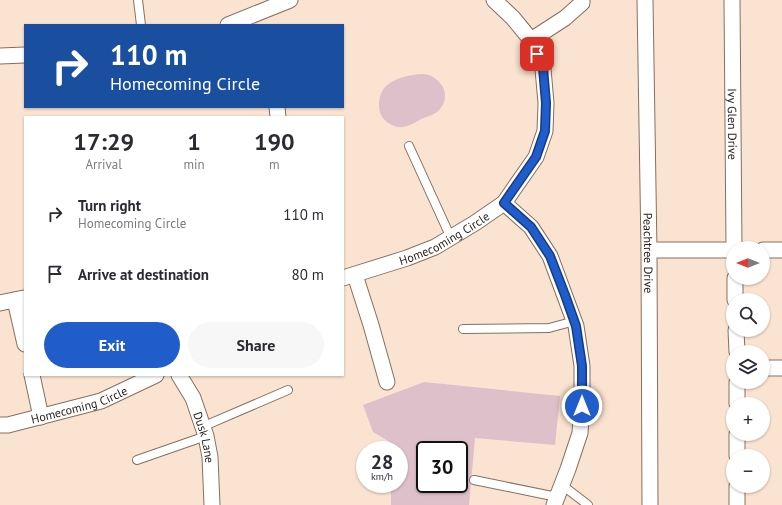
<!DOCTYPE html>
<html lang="en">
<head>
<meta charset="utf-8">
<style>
	body { margin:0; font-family:"PT Sans",sans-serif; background:#f7f7f7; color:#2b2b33; height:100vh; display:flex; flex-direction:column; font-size:15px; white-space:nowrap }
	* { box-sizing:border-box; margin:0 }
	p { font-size:13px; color:#7c7c81 }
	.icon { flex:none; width:22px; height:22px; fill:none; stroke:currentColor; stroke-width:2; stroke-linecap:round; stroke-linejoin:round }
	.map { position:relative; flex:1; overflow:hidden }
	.sheet { position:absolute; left:24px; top:116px; width:320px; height:260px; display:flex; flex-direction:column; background:#fff; border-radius:0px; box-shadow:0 1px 3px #0004 }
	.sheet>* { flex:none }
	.top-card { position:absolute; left:24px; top:24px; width:320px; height:84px; border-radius:0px; box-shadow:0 1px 3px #0004; background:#1a4fa0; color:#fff; overflow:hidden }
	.needle { width:26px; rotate:270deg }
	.fabs { position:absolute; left:726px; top:241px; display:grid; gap:8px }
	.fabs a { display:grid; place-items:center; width:44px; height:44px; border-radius:50%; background:#fff; box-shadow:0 1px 3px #0004; font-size:20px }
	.speed { position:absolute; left:356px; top:441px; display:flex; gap:8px; font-size:20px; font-weight:700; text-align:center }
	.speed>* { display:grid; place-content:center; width:52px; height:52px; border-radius:50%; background:#fff; box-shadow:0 1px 3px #0004; line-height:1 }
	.speed small { font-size:10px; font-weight:400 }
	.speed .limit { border:2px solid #111; border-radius:6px; background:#fff; color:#111 }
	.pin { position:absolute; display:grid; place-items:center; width:34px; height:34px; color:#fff; margin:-17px; border-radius:8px; box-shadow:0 2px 6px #0006 }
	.me { position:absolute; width:44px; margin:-22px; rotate:0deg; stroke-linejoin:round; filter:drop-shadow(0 0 3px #0008) }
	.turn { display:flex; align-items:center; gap:14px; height:84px; padding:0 20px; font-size:18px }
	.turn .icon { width:52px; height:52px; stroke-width:2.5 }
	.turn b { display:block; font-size:28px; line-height:34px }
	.eta { display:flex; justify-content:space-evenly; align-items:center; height:68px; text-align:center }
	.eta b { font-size:24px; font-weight:700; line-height:28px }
	.cta { display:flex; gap:8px; margin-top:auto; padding:8px 20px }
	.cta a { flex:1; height:46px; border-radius:24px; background:#215dca; color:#fff; font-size:16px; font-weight:700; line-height:46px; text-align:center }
	.cta a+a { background:#f7f7f7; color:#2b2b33 }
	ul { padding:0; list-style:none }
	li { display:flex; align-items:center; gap:12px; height:60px; padding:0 20px }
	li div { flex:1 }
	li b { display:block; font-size:15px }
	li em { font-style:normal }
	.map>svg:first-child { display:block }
	.green { fill:#dec0ca; fill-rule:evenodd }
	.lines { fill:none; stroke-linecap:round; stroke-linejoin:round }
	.service-casing { stroke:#857060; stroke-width:10 }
	.minor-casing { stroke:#857060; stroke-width:17 }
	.service { stroke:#fff; stroke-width:8 }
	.minor { stroke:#fff; stroke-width:15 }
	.route-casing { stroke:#153c83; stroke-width:10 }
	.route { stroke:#215dca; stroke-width:7 }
	.labels { text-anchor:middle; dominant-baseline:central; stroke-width:3.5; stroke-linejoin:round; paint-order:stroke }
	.street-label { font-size:12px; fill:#271f18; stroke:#fbe3d1 }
</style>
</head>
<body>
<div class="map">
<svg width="782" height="505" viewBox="0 0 782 505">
	<rect width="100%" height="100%" fill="#fbe3d1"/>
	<!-- green -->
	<g class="green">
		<path d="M420,74C423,74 426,74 429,75C443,81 451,96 440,109C435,115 428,116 421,119C414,123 407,128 398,127C392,126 384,121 381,115C377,107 379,92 386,86C395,78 408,75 420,74Z"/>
		<path d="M424,382L560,396L555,445L475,438L469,505H391V484H399V450H390V442L373,432L363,405ZM425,450H459V484H425Z"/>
	</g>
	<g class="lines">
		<!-- service casing -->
		<g class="service-casing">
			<g id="service">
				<polyline points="138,0 141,25"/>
				<polyline points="409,146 451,238"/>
				<polyline points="463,329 549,328 575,321"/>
				<polyline points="202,427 288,390"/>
				<polyline points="137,460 206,436"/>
				<polyline points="474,480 557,497"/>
				<polyline points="562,485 588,505"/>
			</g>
		</g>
		<!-- minor casing -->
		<g class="minor-casing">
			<g id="minor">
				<path id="s1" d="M645,0L649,250L650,505"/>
				<path id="s2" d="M732,0L734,248"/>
				<polyline points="228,25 290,0"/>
				<polyline points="531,40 565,18 582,3 582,0"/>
				<polyline points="0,56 25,55"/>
				<polyline points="277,107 278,117"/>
				<polyline points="504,203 531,227 550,256 576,326 582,366 582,405 580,433 568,469 554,505"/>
				<polyline points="649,250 733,250"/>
				<polyline points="763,250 782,250"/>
				<polyline points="355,275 371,325 387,382"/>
				<path id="s3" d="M343,278L407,258L435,247L475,223L504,203L536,157L545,131L546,103L543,69L531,40L513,18L494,0"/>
				<polyline points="735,278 735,300"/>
				<polyline points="15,300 25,344"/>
				<polyline points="0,303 24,298"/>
				<polyline points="736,330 737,352"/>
				<polyline points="763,368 782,368"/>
				<polyline points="32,375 41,417"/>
				<path id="s4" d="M179,375L193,398L206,436L210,457L212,505"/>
				<polyline points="737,404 737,382"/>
				<path id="s5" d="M0,425H8L101,401L156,375"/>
				<polyline points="737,456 737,434"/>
				<polyline points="737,505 737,486"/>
			</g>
		</g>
		<!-- service -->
		<use href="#service" class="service"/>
		<!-- minor -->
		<use href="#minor" class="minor"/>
	</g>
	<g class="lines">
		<!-- route casing -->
		<g class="route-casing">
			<polyline id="route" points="537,54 543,68 546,103 545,131 536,157 504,203 531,227 550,256 565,295 576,326 582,366 582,406"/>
		</g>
		<!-- route -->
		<use href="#route" class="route"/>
	</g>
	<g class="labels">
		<!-- street labels -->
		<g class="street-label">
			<text stroke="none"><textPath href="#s2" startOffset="124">Ivy Glen Drive</textPath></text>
			<text stroke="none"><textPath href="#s3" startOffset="109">Homecoming Circle</textPath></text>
			<text stroke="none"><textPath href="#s1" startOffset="253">Peachtree Drive</textPath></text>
			<text stroke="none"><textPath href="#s5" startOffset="82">Homecoming Circle</textPath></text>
			<text stroke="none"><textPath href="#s4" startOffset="68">Dusk Lane</textPath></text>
		</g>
	</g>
</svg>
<div class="fabs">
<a><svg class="needle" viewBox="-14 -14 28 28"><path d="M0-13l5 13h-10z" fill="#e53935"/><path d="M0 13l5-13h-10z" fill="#7c7c81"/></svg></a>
<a><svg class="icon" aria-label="search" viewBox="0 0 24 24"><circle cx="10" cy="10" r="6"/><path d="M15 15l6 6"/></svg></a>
<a><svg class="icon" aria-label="layers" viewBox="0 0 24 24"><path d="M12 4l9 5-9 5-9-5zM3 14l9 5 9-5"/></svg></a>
<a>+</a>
<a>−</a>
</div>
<div class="speed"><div>28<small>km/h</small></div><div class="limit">30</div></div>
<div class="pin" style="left:537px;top:54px;background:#d93025"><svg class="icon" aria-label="arrive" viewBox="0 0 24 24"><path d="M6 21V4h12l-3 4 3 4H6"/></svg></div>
<svg class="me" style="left:582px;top:406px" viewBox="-20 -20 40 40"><circle r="17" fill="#215dca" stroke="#fff" stroke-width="3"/><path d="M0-11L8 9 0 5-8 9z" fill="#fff"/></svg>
<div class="top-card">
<div class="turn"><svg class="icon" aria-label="right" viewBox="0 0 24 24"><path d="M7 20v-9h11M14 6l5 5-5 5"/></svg><div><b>110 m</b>Homecoming Circle</div></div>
</div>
<section class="sheet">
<div class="eta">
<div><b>17:29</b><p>Arrival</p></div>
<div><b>1</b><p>min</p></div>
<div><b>190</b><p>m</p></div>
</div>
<ul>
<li><svg class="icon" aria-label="right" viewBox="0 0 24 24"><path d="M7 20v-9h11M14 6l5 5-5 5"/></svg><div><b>Turn right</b><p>Homecoming Circle</p></div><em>110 m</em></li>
<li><svg class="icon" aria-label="arrive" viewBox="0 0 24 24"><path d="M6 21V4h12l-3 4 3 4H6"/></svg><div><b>Arrive at destination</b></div><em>80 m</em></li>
</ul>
<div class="cta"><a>Exit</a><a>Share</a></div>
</section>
</div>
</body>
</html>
